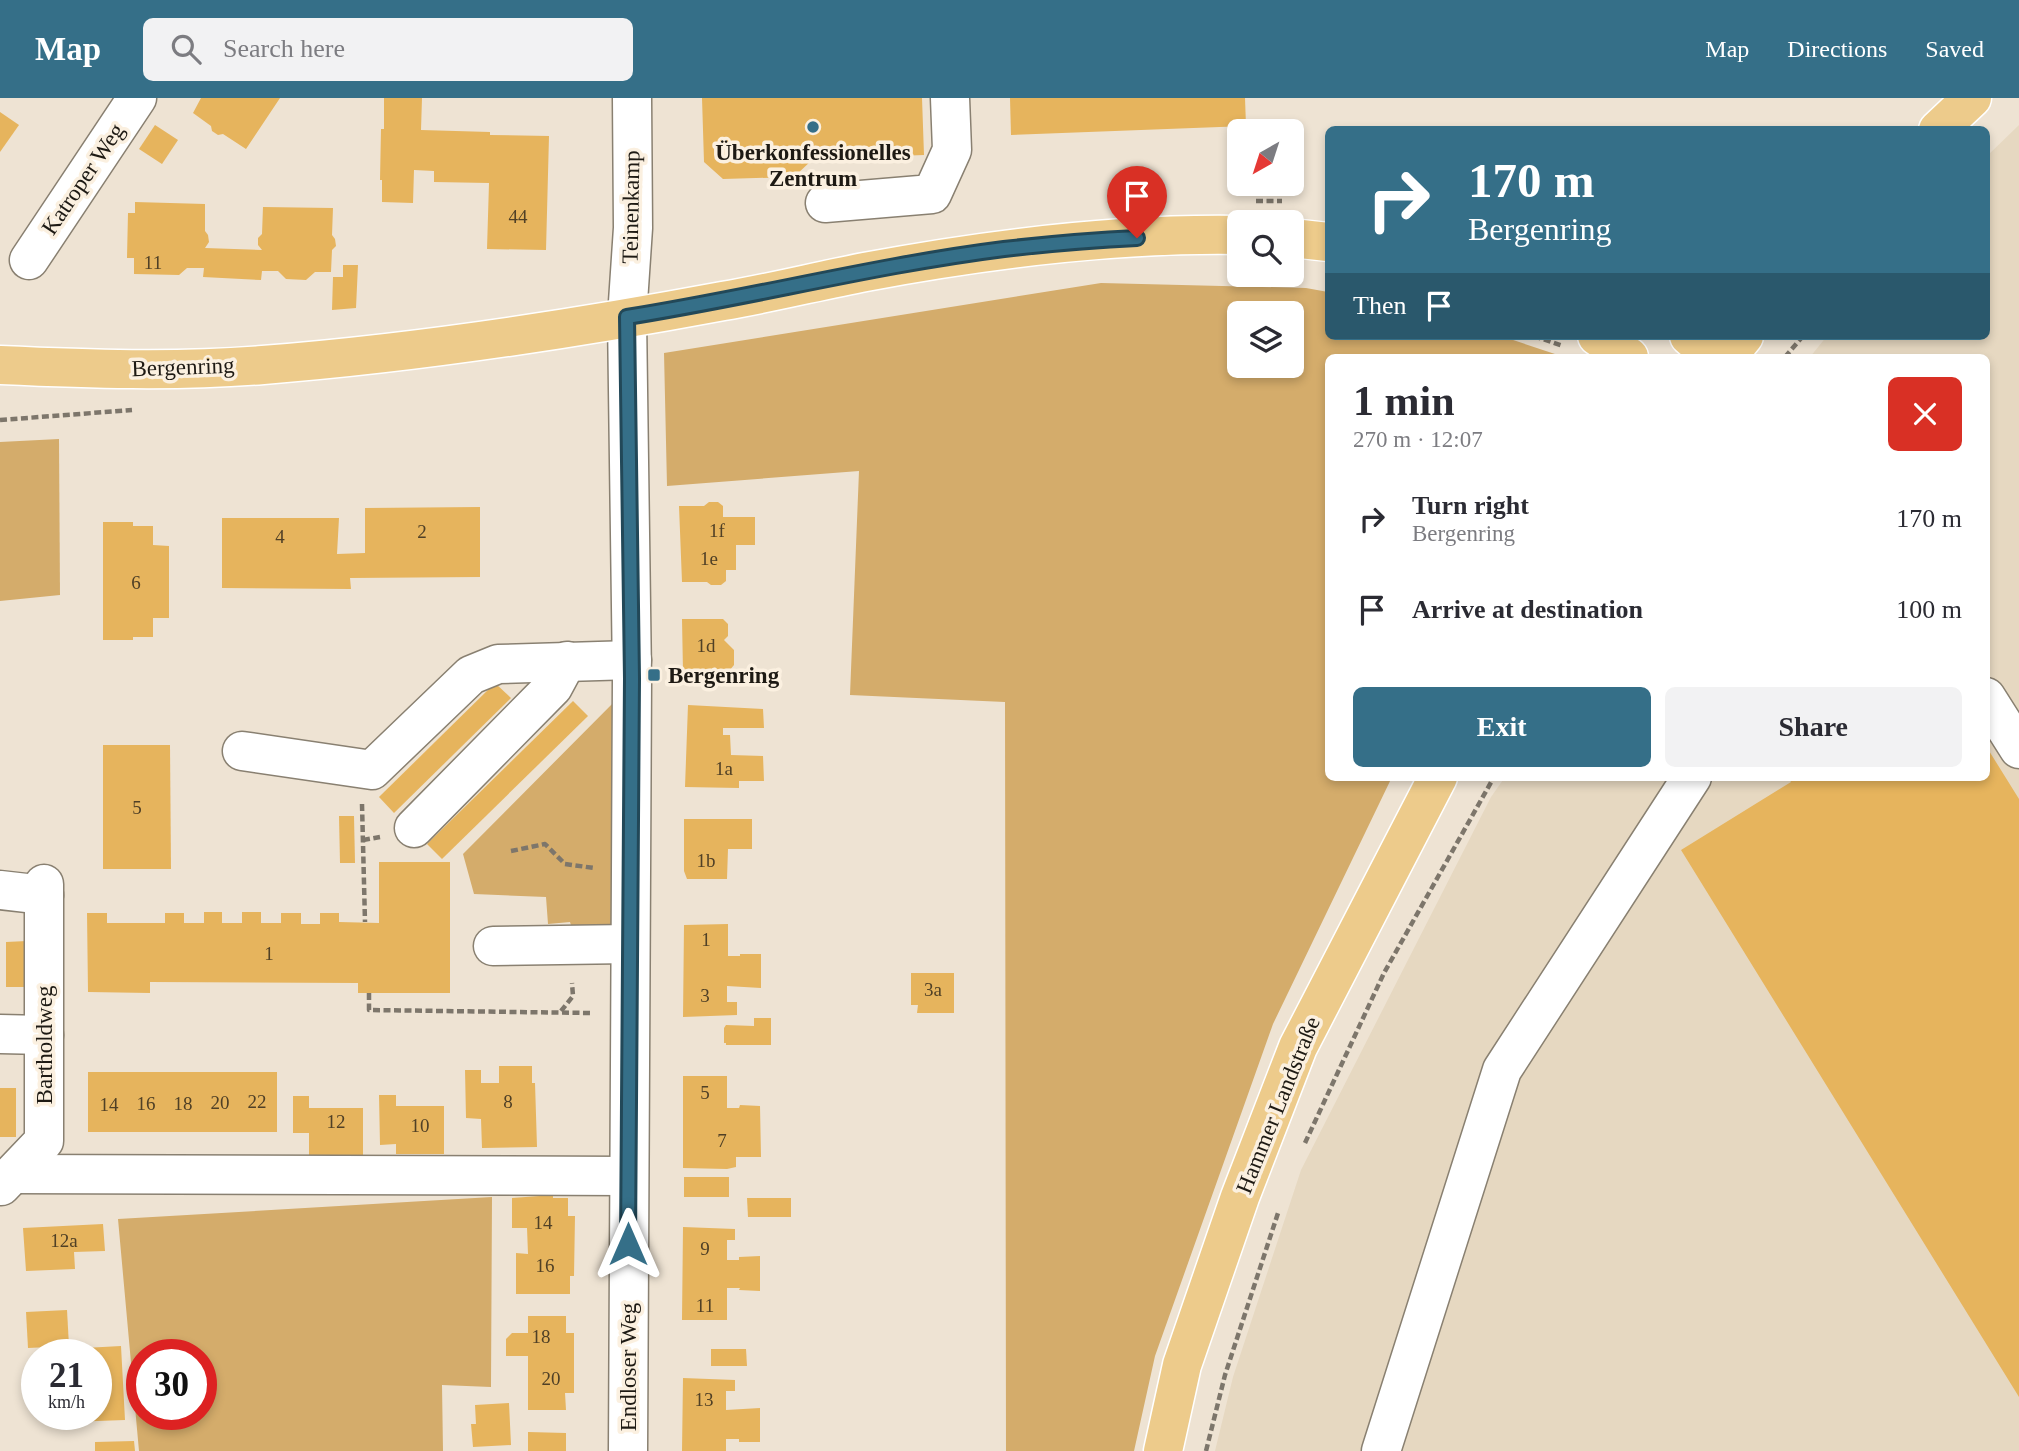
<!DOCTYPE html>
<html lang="en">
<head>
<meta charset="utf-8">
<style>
	body { margin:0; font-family:Georgia,serif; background:#f2f2f3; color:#2b2b33; height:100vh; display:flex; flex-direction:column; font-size:26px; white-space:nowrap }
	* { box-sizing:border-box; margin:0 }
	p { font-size:23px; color:#7c7c81 }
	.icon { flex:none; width:38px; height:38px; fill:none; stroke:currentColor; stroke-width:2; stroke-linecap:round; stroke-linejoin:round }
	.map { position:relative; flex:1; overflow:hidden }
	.side { position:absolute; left:1325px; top:256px; width:665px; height:427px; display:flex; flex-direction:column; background:#fff; border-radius:10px; box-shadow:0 4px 10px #0003 }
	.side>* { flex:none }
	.guide { position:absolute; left:1325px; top:28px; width:665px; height:214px; border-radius:10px; box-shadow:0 4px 10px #0003; background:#356f88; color:#fff; overflow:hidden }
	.needle { width:46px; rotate:219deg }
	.fabs { position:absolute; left:1227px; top:21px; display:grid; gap:14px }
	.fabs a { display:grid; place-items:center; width:77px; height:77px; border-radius:10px; background:#fff; box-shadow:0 4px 10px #0003; font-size:35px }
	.speed { position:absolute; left:21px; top:1241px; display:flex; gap:14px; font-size:35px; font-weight:700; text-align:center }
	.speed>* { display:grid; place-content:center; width:91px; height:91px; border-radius:50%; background:#fff; box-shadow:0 4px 10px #0003; line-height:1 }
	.speed small { font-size:18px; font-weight:400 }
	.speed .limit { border:10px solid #d22; background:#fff; color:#111 }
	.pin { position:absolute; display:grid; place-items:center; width:60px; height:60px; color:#fff; margin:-72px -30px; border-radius:50% 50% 50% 0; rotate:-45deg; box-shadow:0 0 7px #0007 }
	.pin .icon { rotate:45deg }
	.me { position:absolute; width:77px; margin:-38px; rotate:0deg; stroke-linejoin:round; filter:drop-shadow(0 0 5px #0008) }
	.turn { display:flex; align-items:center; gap:24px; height:147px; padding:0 28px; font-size:32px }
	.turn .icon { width:91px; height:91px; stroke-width:2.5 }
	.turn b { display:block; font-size:49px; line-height:60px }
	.then { display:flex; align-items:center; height:66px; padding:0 28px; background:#0003; gap:14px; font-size:26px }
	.round { display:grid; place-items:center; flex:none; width:74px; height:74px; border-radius:10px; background:#f2f2f3 }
	.head { display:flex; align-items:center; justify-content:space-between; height:119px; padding:0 28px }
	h1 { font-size:42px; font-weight:800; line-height:52px }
	.cta { display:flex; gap:14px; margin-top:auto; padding:14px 28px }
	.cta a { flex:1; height:80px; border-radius:10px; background:#356f88; color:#fff; font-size:28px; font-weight:800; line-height:80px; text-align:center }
	.cta a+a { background:#f2f2f3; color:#2b2b33 }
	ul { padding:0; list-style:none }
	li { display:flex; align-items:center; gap:21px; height:91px; padding:0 28px }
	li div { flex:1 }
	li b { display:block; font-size:26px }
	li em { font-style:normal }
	header { display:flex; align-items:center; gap:42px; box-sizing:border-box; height:98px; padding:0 35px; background:#356f88; color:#fff }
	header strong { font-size:33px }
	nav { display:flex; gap:38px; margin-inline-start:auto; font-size:24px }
	.search { width:490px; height:63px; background:#f2f2f3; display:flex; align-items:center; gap:18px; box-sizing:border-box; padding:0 24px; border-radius:10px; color:#7c7c81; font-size:26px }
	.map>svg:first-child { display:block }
	.built { fill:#e6d8c1 }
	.green { fill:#d4ac6b; fill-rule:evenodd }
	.building { fill:#e6b45d }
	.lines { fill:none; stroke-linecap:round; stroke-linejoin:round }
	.minor-casing { stroke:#898071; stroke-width:41 }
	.major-casing { stroke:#fff; stroke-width:41 }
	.path { stroke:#7d766b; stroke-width:4.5; stroke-dasharray:7 3.5; stroke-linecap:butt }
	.minor { stroke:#fff; stroke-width:38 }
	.major { stroke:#edcb8b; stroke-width:38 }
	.route-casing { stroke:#224858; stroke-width:18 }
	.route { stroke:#356f88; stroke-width:12 }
	.poi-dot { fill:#356f88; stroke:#fbf0e0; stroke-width:2.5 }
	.labels { text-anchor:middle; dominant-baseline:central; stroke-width:7; stroke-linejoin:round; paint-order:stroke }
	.number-label { font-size:19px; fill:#504026 }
	.poi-label { font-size:23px; font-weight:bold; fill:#1e1a14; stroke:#fbf0e0 }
	.street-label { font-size:23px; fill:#1e1a14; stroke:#fbf0e0 }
</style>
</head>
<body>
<header>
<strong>Map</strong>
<div class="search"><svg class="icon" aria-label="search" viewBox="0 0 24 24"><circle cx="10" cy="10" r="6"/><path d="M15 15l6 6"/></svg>Search here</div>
<nav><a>Map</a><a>Directions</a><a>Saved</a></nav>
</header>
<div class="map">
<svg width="2019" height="1353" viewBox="0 0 2019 1353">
	<rect width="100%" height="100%" fill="#eee3d3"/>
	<!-- built -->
	<polygon class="built" points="2019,27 2019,1353 1215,1353 1233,1279 1301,1072 1491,699 1505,679 1986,679 1986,259 1810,259 1827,238 1986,238 1986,59"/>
	<!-- green -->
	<g class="green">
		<path d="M1101,185L1306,190L1328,194V238H1501L1564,259H1328V679H1392L1273,926L1155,1258L1134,1353H1006L1005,604L850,597L859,373L667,388L664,255ZM1239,215H1292V268H1239Z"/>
		<polygon points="59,341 60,497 0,503 0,344"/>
		<polygon points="623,595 618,835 574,837 570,824 548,826 546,799 474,796 463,756"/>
		<path d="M492,1099L491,1289L442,1287L443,1353H139L118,1121ZM142,1256H201V1316H142Z"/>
	</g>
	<!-- building -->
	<g class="building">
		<polygon points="201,0 280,0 246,51 223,36 218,37 212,33 211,28 193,15"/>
		<polygon points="384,0 422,0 421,32 490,34 490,37 549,38 546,152 487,151 489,85 434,84 434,73 414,72 413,105 382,104 382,82 380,82 381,31 384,31"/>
		<polygon points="702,0 922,0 924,57 813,61 794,79 723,81 704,64"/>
		<polygon points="1010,0 1245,0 1246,28 1011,37"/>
		<polygon points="0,14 19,27 0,54"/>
		<polygon points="155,27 178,42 162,66 139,51"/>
		<polygon points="135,104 205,106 205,133 208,137 209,144 205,150 262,152 258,147 258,140 262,136 263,109 333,110 332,137 335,141 336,148 332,152 331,174 315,174 306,182 286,181 278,173 262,173 261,182 203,179 204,170 187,170 179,177 134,176 134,160 127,160 128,115 135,115"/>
		<polygon points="343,167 358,167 356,210 332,212 333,179 343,179"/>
		<polygon points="709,404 718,404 723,408 723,419 755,419 755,447 736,447 736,472 726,472 726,483 721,487 711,487 707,484 682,484 679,408 704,408"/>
		<polygon points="480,409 480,479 350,480 351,491 222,490 222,420 339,420 337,456 365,455 365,410"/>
		<polygon points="103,424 133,424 133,428 153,428 153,447 169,448 169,520 153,520 153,539 133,539 133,542 103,542"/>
		<polygon points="682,521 723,521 728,526 728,538 724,542 734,552 734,567 729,573 683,574"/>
		<polygon points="495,585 511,600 394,715 379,699"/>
		<polygon points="573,603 588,618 442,761 427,746"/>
		<polygon points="688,607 763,611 764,630 723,630 723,637 730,637 731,657 763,658 764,683 739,683 739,690 685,689"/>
		<polygon points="103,647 170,647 171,771 103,771"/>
		<polygon points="1986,648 2019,701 2019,1299 1681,752 1791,684 1788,679 1986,679"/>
		<polygon points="339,718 354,718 355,765 340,765"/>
		<polygon points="684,721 752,721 752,751 728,751 727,781 687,781 684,773"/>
		<polygon points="379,764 450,764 450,895 358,895 358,885 150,884 150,895 88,894 87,815 107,815 107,825 165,825 165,815 184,815 184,825 204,825 204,814 222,814 222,825 242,825 242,814 261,814 261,825 281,825 281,815 301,815 301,826 320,826 320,815 339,815 339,824 379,825"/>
		<polygon points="728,826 728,858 740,858 740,856 761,856 761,890 727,888 727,904 737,904 737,917 683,919 684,827"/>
		<polygon points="27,843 28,889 6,889 6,844"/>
		<polygon points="911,875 954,875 954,915 917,915 918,907 911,907"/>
		<polygon points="754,920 771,920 771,947 726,947 726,945 724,945 724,930 726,927 754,928"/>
		<polygon points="499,968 532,968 532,985 535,985 537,1049 482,1050 481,1021 466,1020 465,972 481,972 481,985 499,985"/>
		<rect x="88" y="974" width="189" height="60"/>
		<polygon points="683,978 727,978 727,1010 739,1010 740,1007 760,1008 761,1059 736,1059 736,1069 727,1071 683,1070"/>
		<rect x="0" y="990" width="16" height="49"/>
		<polygon points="379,997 396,997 396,1008 444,1008 444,1056 396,1056 396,1046 380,1047"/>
		<polygon points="293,998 309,998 309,1010 363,1010 363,1058 309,1059 309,1035 293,1035"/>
		<rect x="684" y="1079" width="45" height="20"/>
		<polygon points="553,1097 553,1100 568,1100 568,1118 575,1118 574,1178 570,1178 570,1196 516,1196 516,1155 528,1156 527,1130 512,1130 512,1100"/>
		<polygon points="747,1100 791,1100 791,1119 748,1119"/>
		<polygon points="103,1126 105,1153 74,1154 75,1171 26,1173 23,1130"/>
		<polygon points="683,1129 735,1131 735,1142 727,1142 727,1162 739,1162 739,1159 760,1158 760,1193 739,1192 740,1190 727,1190 727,1222 682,1222"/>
		<polygon points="67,1212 69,1248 28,1250 26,1214"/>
		<polygon points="528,1218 566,1218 566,1235 574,1235 574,1295 565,1295 566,1312 528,1312 528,1258 506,1258 506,1241 512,1235 528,1235"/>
		<polygon points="121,1248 125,1322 70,1324 70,1316 96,1316 96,1256 67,1256 66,1251"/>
		<polygon points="711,1251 746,1251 747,1268 711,1268"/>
		<polygon points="683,1280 735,1282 735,1293 726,1293 726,1312 760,1310 760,1344 739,1344 739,1341 726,1341 726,1353 682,1353"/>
		<polygon points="509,1305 511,1347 473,1349 471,1326 476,1326 475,1307"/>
		<polygon points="528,1334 566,1335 566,1353 528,1353"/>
		<polygon points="134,1343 135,1353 95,1353 95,1344"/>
	</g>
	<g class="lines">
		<!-- minor casing -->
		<g class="minor-casing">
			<g id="minor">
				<polyline points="825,105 932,96 952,52 950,0"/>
				<polyline points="29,162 137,0"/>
				<polyline points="1986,599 2019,651"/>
				<polyline points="242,653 372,672 471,577 498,566 632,562"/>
				<polyline points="414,730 553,589 567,563"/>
				<polyline points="0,792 44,797"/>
				<polyline points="493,848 630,846"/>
				<polyline points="0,936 44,937"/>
				<polyline points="13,1076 628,1078"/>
				<polyline points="1,1088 44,1043 44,786"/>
				<polyline points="628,1353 632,580 627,219 633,130 632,0"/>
				<polyline points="1381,1353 1502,972 1692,679"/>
			</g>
		</g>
		<!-- major casing -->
		<g class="major-casing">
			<g id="major">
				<polyline points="1938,32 1972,0"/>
				<polyline points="1292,140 1328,144"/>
				<polyline points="1597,238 1629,259"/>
				<polyline points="1689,238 1713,259"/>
				<polyline points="1727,259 1744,238"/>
				<path d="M0,267C88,271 176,274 263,267C416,255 573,231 723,203C771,195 818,183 865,174C988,151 1114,135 1239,137"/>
				<polyline points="1163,1353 1182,1267 1240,1099 1298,949 1438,679"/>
			</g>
		</g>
		<!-- path -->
		<g class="path">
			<polyline points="1256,103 1282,103"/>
			<polyline points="1534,238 1563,248"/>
			<polyline points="1785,259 1803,238"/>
			<polyline points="0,322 132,312"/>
			<polyline points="362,706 365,824"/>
			<polyline points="363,742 380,739"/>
			<polyline points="511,753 545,746 565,766 594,770"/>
			<polyline points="369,895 369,912 592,915"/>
			<polyline points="561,913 573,898 572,885"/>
			<polyline points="1305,1045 1384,875 1494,679"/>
			<polyline points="1206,1353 1225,1277 1279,1112"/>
		</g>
		<!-- minor -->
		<use href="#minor" class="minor"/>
		<!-- major -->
		<use href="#major" class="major"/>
	</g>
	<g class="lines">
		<!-- route casing -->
		<g class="route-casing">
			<path id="route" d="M628,1146L632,580L627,219C753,199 877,167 1004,151C1048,146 1093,142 1137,140"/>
		</g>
		<!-- route -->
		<use href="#route" class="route"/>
	</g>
	<!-- markers -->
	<g class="poi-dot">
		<circle cx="813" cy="29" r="7"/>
		<rect x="647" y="570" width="14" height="14" rx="3.5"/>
	</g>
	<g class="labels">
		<!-- number labels -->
		<g class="number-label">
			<text x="518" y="118">44</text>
			<text x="153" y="164">11</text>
			<text x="717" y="432">1f</text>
			<text x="422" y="433">2</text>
			<text x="280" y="438">4</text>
			<text x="709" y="460">1e</text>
			<text x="136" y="484">6</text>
			<text x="706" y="547">1d</text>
			<text x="724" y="670">1a</text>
			<text x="137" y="709">5</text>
			<text x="706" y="762">1b</text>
			<text x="706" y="841">1</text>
			<text x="269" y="855">1</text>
			<text x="933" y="891">3a</text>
			<text x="705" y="897">3</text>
			<text x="705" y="994">5</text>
			<text x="257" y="1003">22</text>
			<text x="508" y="1003">8</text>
			<text x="220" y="1004">20</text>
			<text x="146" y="1005">16</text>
			<text x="183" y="1005">18</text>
			<text x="109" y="1006">14</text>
			<text x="336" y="1023">12</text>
			<text x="420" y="1027">10</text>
			<text x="722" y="1042">7</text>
			<text x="543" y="1124">14</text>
			<text x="64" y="1142">12a</text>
			<text x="705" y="1150">9</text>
			<text x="545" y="1167">16</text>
			<text x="705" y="1207">11</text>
			<text x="541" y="1238">18</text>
			<text x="551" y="1280">20</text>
			<text x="704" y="1301">13</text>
		</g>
		<!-- poi labels -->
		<g class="poi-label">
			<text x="813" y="54">Überkonfessionelles<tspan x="813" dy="26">Zentrum</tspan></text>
			<text x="668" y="577" text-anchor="start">Bergenring</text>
		</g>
		<!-- street labels -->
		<g class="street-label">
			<text transform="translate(83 81) rotate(-56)">Katroper Weg</text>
			<text transform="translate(631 109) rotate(-89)">Teinenkamp</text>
			<text transform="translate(183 269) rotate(-2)">Bergenring</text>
			<text transform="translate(44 947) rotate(-90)">Bartholdweg</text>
			<text transform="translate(1278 1007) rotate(-68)">Hammer Landstraße</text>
			<text transform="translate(628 1269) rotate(-90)">Endloser Weg</text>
		</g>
	</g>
</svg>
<div class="fabs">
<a><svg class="needle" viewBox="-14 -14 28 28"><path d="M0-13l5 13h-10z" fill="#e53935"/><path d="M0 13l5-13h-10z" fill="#7c7c81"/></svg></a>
<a><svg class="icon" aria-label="search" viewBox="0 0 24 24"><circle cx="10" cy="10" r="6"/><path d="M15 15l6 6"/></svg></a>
<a><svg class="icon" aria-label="layers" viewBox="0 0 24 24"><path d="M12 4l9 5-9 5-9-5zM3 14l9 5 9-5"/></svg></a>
</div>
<div class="speed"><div>21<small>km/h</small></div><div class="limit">30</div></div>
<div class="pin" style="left:1137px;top:140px;background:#d93025"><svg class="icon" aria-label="arrive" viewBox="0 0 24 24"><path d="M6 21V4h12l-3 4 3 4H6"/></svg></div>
<svg class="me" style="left:628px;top:1146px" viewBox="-20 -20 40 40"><path d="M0-17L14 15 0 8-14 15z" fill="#356f88" stroke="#fff" stroke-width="4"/></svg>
<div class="guide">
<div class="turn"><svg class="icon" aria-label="right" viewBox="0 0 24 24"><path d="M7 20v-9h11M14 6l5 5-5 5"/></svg><div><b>170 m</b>Bergenring</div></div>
<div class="then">Then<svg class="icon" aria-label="arrive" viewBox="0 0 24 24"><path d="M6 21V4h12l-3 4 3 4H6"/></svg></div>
</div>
<section class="side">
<div class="head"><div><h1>1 min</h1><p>270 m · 12:07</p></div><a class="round" style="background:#d93025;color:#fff"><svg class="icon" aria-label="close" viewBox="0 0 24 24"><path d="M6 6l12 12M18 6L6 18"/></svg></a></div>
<ul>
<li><svg class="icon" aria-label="right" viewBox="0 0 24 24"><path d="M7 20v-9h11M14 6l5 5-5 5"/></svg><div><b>Turn right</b><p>Bergenring</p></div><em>170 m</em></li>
<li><svg class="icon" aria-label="arrive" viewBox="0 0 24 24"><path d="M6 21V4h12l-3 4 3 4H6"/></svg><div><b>Arrive at destination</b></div><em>100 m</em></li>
</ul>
<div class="cta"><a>Exit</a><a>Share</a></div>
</section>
</div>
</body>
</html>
